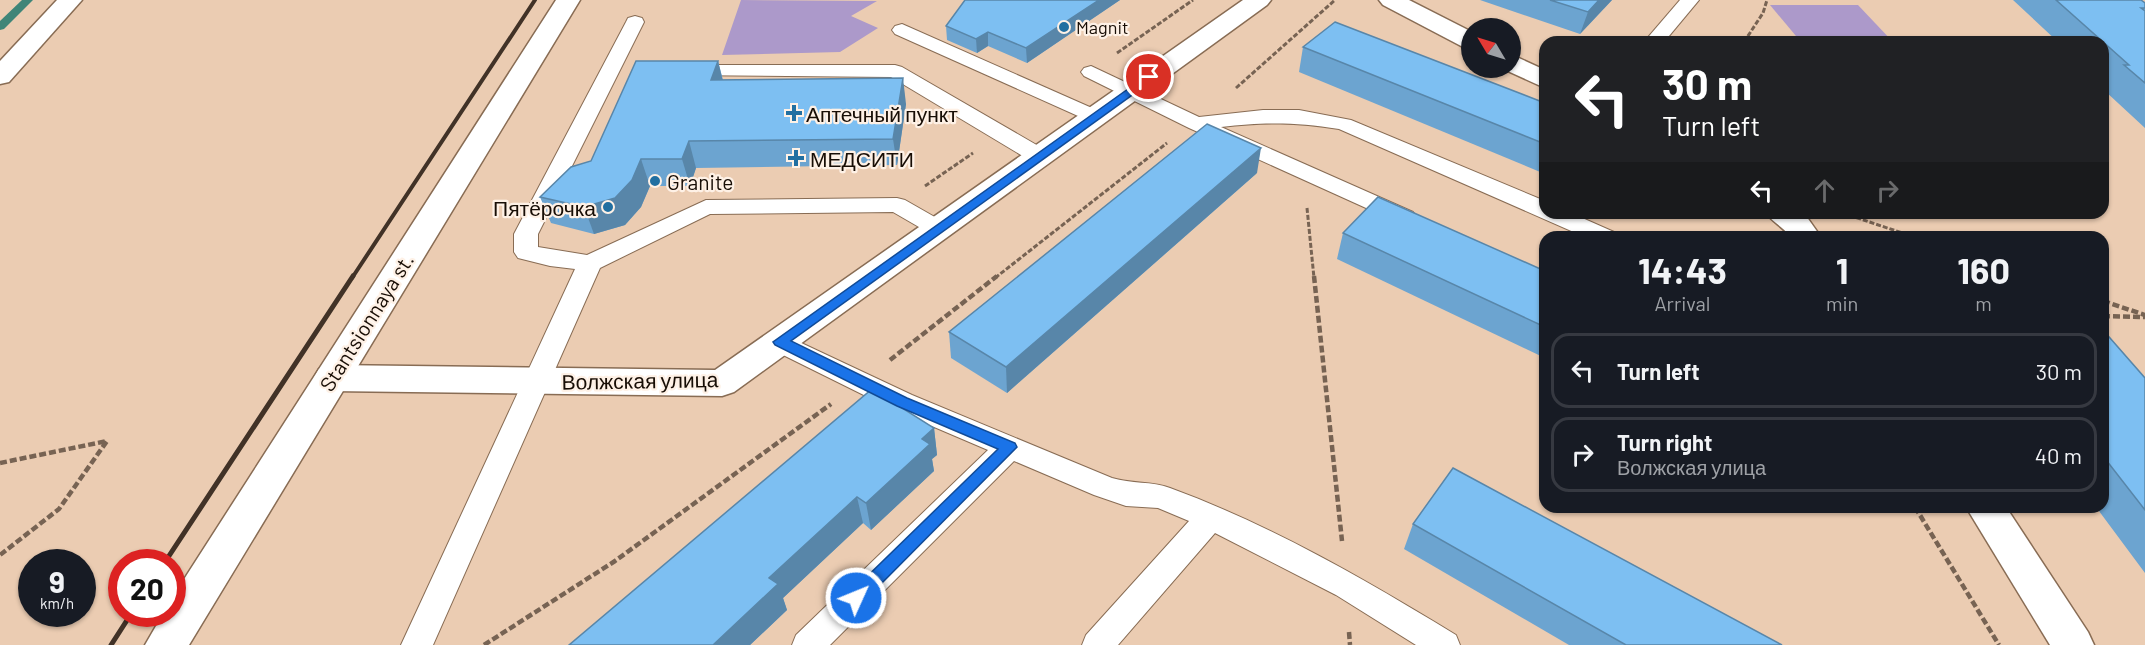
<!DOCTYPE html>
<html lang="en">
<head>
<meta charset="utf-8">
<style>
	body { margin:0; font-family:Barlow,sans-serif; background:#242831; color:#f1f3f6; height:100vh; display:flex; flex-direction:column; font-size:22px; white-space:nowrap }
	* { box-sizing:border-box; margin:0 }
	p { font-size:20px; color:#9ea1a6 }
	.icon { flex:none; width:33px; height:33px; fill:none; stroke:currentColor; stroke-width:2; stroke-linecap:round; stroke-linejoin:round }
	.map { position:relative; flex:1; overflow:hidden }
	.drawer { position:absolute; left:1539px; top:231px; width:570px; height:282px; display:flex; flex-direction:column; background:#171b24; border-radius:18px; box-shadow:0 2px 4px #0004 }
	.drawer>* { flex:none }
	.banner { position:absolute; left:1539px; top:36px; width:570px; height:183px; border-radius:18px; box-shadow:0 2px 4px #0004; background:#202124; color:#fff; overflow:hidden }
	.needle { width:39px; rotate:308deg }
	.tools { position:absolute; left:1461px; top:18px; display:grid; gap:12px }
	.tools a { display:grid; place-items:center; width:60px; height:60px; border-radius:50%; background:#171b24; box-shadow:0 2px 4px #0004; font-size:30px }
	.speed { position:absolute; left:18px; top:549px; display:flex; gap:12px; font-size:30px; font-weight:700; text-align:center }
	.speed>* { display:grid; place-content:center; width:78px; height:78px; border-radius:50%; background:#171b24; box-shadow:0 2px 4px #0004; line-height:1 }
	.speed small { font-size:15px; font-weight:400 }
	.speed .limit { border:9px solid #d22; background:#fff; color:#111 }
	.pin { position:absolute; display:grid; place-items:center; width:51px; height:51px; color:#fff; margin:-26px; border:3px solid #fff; border-radius:50%; box-shadow:0 2px 6px #0007 }
	.me { position:absolute; width:66px; margin:-33px; rotate:46deg; stroke-linejoin:round; filter:drop-shadow(0 0 4px #0008) }
	.turn { display:flex; align-items:center; gap:21px; height:126px; padding:0 24px; font-size:27px }
	.turn .icon { width:78px; height:78px; stroke-width:2.5 }
	.turn b { display:block; font-size:42px; line-height:51px }
	.lanes { display:flex; align-items:center; height:57px; padding:0 24px; background:#0003; justify-content:center; gap:30px; direction:ltr }
	.lanes .off { opacity:.35 }
	.eta { display:flex; justify-content:space-evenly; align-items:center; height:102px; text-align:center }
	.eta b { font-size:36px; font-weight:700; line-height:42px }
	ul { padding:0; list-style:none }
	li { display:flex; align-items:center; gap:18px; height:75px; margin:0 12px 9px; padding:0 12px; border:3px solid #363941; border-radius:18px }
	li div { flex:1 }
	li b { display:block; font-size:22px }
	li em { font-style:normal }
	.map>svg:first-child { display:block }
	.green { fill:#ac99ca }
	.lines { fill:none; stroke-linecap:round; stroke-linejoin:round }
	.stream { fill:#3f8578; fill-rule:evenodd }
	.service-casing { stroke:#886c54; stroke-width:2 }
	.minor-casing { stroke:#886c54; stroke-width:3 }
	.secondary-casing { stroke:#886c54; stroke-width:3 }
	.path-far1 { stroke:#776353; stroke-width:3; stroke-dasharray:5 2; stroke-linecap:butt }
	.path { stroke:#776353; stroke-width:4.5; stroke-dasharray:7 3; stroke-linecap:butt }
	.service { fill:#fff; fill-rule:evenodd }
	.minor { fill:#fff; fill-rule:evenodd }
	.secondary { fill:#fff; fill-rule:evenodd }
	.rail-far1 { stroke:#413227; stroke-width:4 }
	.rail { stroke:#413227; stroke-width:5 }
	.wall { fill:#6ca4d0 }
	.shaded-wall { fill:#5886a9 }
	.building { fill:#7dbff2; stroke:#5886a9; stroke-width:1.5 }
	.route { fill:#1a73e8; stroke:#114b97; stroke-width:1.5 }
	.poi-dot { fill:#216fa1; stroke:#fef1e6; stroke-width:2 }
	.labels { text-anchor:middle; dominant-baseline:central; stroke-width:4.5; stroke-linejoin:round; paint-order:stroke }
	.far-poi-label { font-size:18px; fill:#170d05; stroke:#fef1e6; text-anchor:start }
	.poi-label { font-size:21px; fill:#170d05; stroke:#fef1e6; text-anchor:start }
	.street-label { font-size:21px; fill:#170d05; stroke:#fef1e6 }
</style>
</head>
<body>
<div class="map">
<svg width="2145" height="645" viewBox="0 0 2145 645">
	<rect width="100%" height="100%" fill="#ebccb2"/>
	<!-- green -->
	<g class="green">
		<polygon points="741,0 877,1 851,16 878,28 840,52 722,55"/>
		<polygon points="1770,5 1858,5 1893,42 1801,42"/>
	</g>
	<g class="lines">
		<!-- stream -->
		<polygon class="stream" points="22,0 33,0 4,29 0,30 0,21"/>
		<!-- service casing -->
		<g class="service-casing">
			<g id="service">
				<polygon points="1680,0 1699,0 1664,42 1644,42"/>
				<polygon points="635,16 642,18 644,22 538,234 538,247 587,255 706,200 897,198 905,200 947,224 951,229 947,234 939,237 931,234 893,212 710,214 600,268 433,645 401,645 575,269 550,266 518,258 514,252 514,234 626,22 628,18"/>
				<polygon points="902,24 1101,112 1104,116 1101,120 1094,122 1087,120 895,34 892,30 895,26"/>
				<polygon points="685,65 895,65 902,67 1047,151 1050,156 1047,161 1039,163 1031,161 891,77 678,75 675,71 678,67"/>
				<path d="M1091,66L1199,117L1263,110H1299L1351,120L1545,201V213H1571L1614,232L1618,237H1585L1339,129C1295,122 1265,122 1221,127L1413,212L1417,217L1413,222L1405,224L1397,222L1189,128L1084,76L1081,72L1084,68Z"/>
				<path d="M780,333L912,395L1112,478C1131,484 1152,481 1170,488C1271,525 1364,579 1456,635L1460,645H1416L1336,595L1215,533L1118,645H1082L1086,635L1189,521L1158,508L1126,506L1094,495L1014,461L830,645H792L796,635L988,450L892,409L771,349L767,342L771,335Z"/>
			</g>
		</g>
		<!-- minor casing -->
		<g class="minor-casing">
			<g id="minor">
				<polygon points="57,0 82,0 9,82 0,84 0,61"/>
				<polygon points="1243,0 1271,0 1267,5 734,392 722,396 331,391 319,387 314,378 319,369 331,365 715,370"/>
				<polygon points="1379,0 1409,0 1472,32 1472,49 1463,47 1383,5"/>
				<polygon points="1510,54 1545,70 1545,88 1501,68 1510,68"/>
				<path d="M1766,213H1804L1821,237H1790C1784,227 1773,223 1766,213Z"/>
				<polygon points="1966,507 2006,507 2088,632 2094,645 2050,645"/>
			</g>
		</g>
		<!-- secondary casing -->
		<g class="secondary-casing">
			<polygon id="secondary" points="556,0 580,0 189,645 145,645 163,614 172,614 172,598"/>
		</g>
		<!-- path-far1 -->
		<g class="path-far1">
			<polyline points="1744,42 1763,13 1767,0"/>
			<polyline points="1117,53 1193,0"/>
			<polyline points="1236,88 1335,0"/>
			<polyline points="925,186 973,153"/>
			<polyline points="1307,208 1314,278"/>
			<polyline points="1843,213 1914,237"/>
			<polyline points="995,278 1167,143"/>
		</g>
		<!-- path -->
		<g class="path">
			<polyline points="1314,276 1342,541"/>
			<polyline points="2103,301 2145,315"/>
			<polyline points="2103,316 2145,317"/>
			<polyline points="890,360 997,276"/>
			<polyline points="0,463 107,441 59,509 0,555"/>
			<polyline points="1915,507 1999,645"/>
			<polyline points="1349,632 1350,645"/>
			<polyline points="484,645 615,561 831,404"/>
		</g>
		<!-- service -->
		<use href="#service" class="service"/>
		<!-- minor -->
		<use href="#minor" class="minor"/>
		<!-- secondary -->
		<use href="#secondary" class="secondary"/>
		<!-- rail-far1 -->
		<polyline class="rail-far1" points="352,278 535,0"/>
		<!-- rail -->
		<g class="rail">
			<polyline points="165,562 353,276"/>
			<polyline points="111,645 131,614"/>
		</g>
	</g>
	<!-- wall -->
	<g class="wall">
		<polygon points="965,0 1120,0 1027,63 988,46 977,53 947,40 946,26"/>
		<polygon points="1480,0 1612,0 1580,34"/>
		<polygon points="2013,0 2141,0 2145,3 2145,128 2105,91 2107,88 2103,84 2103,42 2058,42"/>
		<polygon points="1303,47 1545,103 1545,174 1299,72"/>
		<polygon points="718,61 723,80 906,104 897,165 696,168 690,186 650,186 641,207 625,225 594,234 551,223 540,197 591,161"/>
		<polygon points="1257,173 1007,393 951,358 949,332"/>
		<polygon points="1343,233 1545,271 1545,358 1337,259"/>
		<polygon points="2103,330 2145,378 2145,573 2096,507 2103,507"/>
		<polygon points="934,428 937,455 932,459 934,471 871,530 863,523 783,598 787,610 750,645 569,645"/>
		<polygon points="1413,524 1782,645 1569,645 1404,549"/>
	</g>
	<!-- shaded-wall -->
	<g class="shaded-wall">
		<polygon points="1099,0 1120,0 1027,63 1026,48"/>
		<polygon points="1599,0 1612,0 1580,34 1588,12"/>
		<polygon points="988,32 988,46 977,53 976,39"/>
		<polygon points="718,61 724,86 711,80"/>
		<polygon points="903,78 906,104 897,165 893,139"/>
		<polygon points="689,141 696,168 690,186 682,159"/>
		<polygon points="1261,148 1257,173 1007,393 1006,367"/>
		<polygon points="641,159 650,186 641,207 625,225 594,234 584,207"/>
		<polygon points="934,428 937,455 932,459 934,471 871,530 866,503 922,439"/>
		<polygon points="857,497 863,523 783,598 787,610 750,645 713,645 769,578"/>
	</g>
	<!-- building -->
	<g class="building">
		<polygon points="965,0 1099,0 1026,48 988,32 976,39 946,26"/>
		<polygon points="1550,0 1599,0 1588,12"/>
		<polygon points="2056,0 2141,0 2145,3 2145,8 2141,8 2145,11 2145,83 2124,65 2129,65"/>
		<polygon points="1335,22 1545,103 1545,144 1303,47"/>
		<polygon points="636,61 718,61 711,80 903,78 893,139 689,141 682,159 641,159 632,180 615,198 584,207 540,197 571,167 591,161"/>
		<polygon points="1207,124 1261,148 1006,367 949,332"/>
		<polygon points="1378,197 1545,271 1545,327 1343,233"/>
		<polygon points="2103,330 2145,378 2145,510 2103,456"/>
		<polygon points="872,389 934,428 922,439 930,444 866,503 857,497 769,578 778,584 713,645 569,645"/>
		<polygon points="1453,468 1782,645 1626,645 1413,524"/>
	</g>
	<!-- route -->
	<polygon class="route" points="1149,74 1153,75 1153,80 791,341 907,398 1015,443 1017,447 862,603 856,605 850,603 847,598 850,593 998,449 897,406 775,345 773,342"/>
	<!-- markers -->
	<g class="poi-dot">
		<circle cx="1064" cy="27" r="6"/>
		<path d="M791 104h6v6h6v6h-6v6h-6v-6h-6v-6h6z"/>
		<path d="M793 149h6v6h6v6h-6v6h-6v-6h-6v-6h6z"/>
		<circle cx="655" cy="181" r="6"/>
		<circle cx="608" cy="207" r="6"/>
	</g>
	<g class="labels">
		<!-- far-poi labels -->
		<g class="far-poi-label">
			<text x="1076" y="27">Magnit</text>
		</g>
		<!-- poi labels -->
		<g class="poi-label">
			<text x="806" y="113">Аптечный пункт</text>
			<text x="810" y="158">МЕДСИТИ</text>
			<text x="667" y="181">Granite</text>
			<text x="596" y="207" text-anchor="end">Пятёрочка</text>
		</g>
		<!-- street labels -->
		<g class="street-label">
			<text transform="translate(366 322) rotate(-58)">Stantsionnaya st.</text>
			<text transform="translate(640 380) rotate(-1)">Волжская улица</text>
		</g>
	</g>
</svg>
<div class="tools">
<a><svg class="needle" viewBox="-14 -14 28 28"><path d="M0-13l5 13h-10z" fill="#e53935"/><path d="M0 13l5-13h-10z" fill="#9ea1a6"/></svg></a>
</div>
<div class="speed"><div>9<small>km/h</small></div><div class="limit">20</div></div>
<div class="pin" style="left:1149px;top:77px;background:#d93025"><svg class="icon" aria-label="arrive" viewBox="0 0 24 24"><path d="M6 21V4h12l-3 4 3 4H6"/></svg></div>
<svg class="me" style="left:856px;top:598px" viewBox="-20 -20 40 40"><circle r="17" fill="#1a73e8" stroke="#fff" stroke-width="3"/><path d="M0-11L8 9 0 5-8 9z" fill="#fff"/></svg>
<div class="banner">
<div class="turn"><svg class="icon" aria-label="left" viewBox="0 0 24 24"><path d="M17 20v-9H6M10 6l-5 5 5 5"/></svg><div><b>30 m</b>Turn left</div></div>
<div class="lanes"><svg class="icon" aria-label="left" viewBox="0 0 24 24"><path d="M17 20v-9H6M10 6l-5 5 5 5"/></svg><svg class="icon off" aria-label="ahead" viewBox="0 0 24 24"><path d="M12 20V5M6 11l6-6 6 6"/></svg><svg class="icon off" aria-label="right" viewBox="0 0 24 24"><path d="M7 20v-9h11M14 6l5 5-5 5"/></svg></div>
</div>
<section class="drawer">
<div class="eta">
<div><b>14:43</b><p>Arrival</p></div>
<div><b>1</b><p>min</p></div>
<div><b>160</b><p>m</p></div>
</div>
<ul>
<li><svg class="icon" aria-label="left" viewBox="0 0 24 24"><path d="M17 20v-9H6M10 6l-5 5 5 5"/></svg><div><b>Turn left</b></div><em>30 m</em></li>
<li><svg class="icon" aria-label="right" viewBox="0 0 24 24"><path d="M7 20v-9h11M14 6l5 5-5 5"/></svg><div><b>Turn right</b><p>Волжская улица</p></div><em>40 m</em></li>
</ul>
</section>
</div>
</body>
</html>
